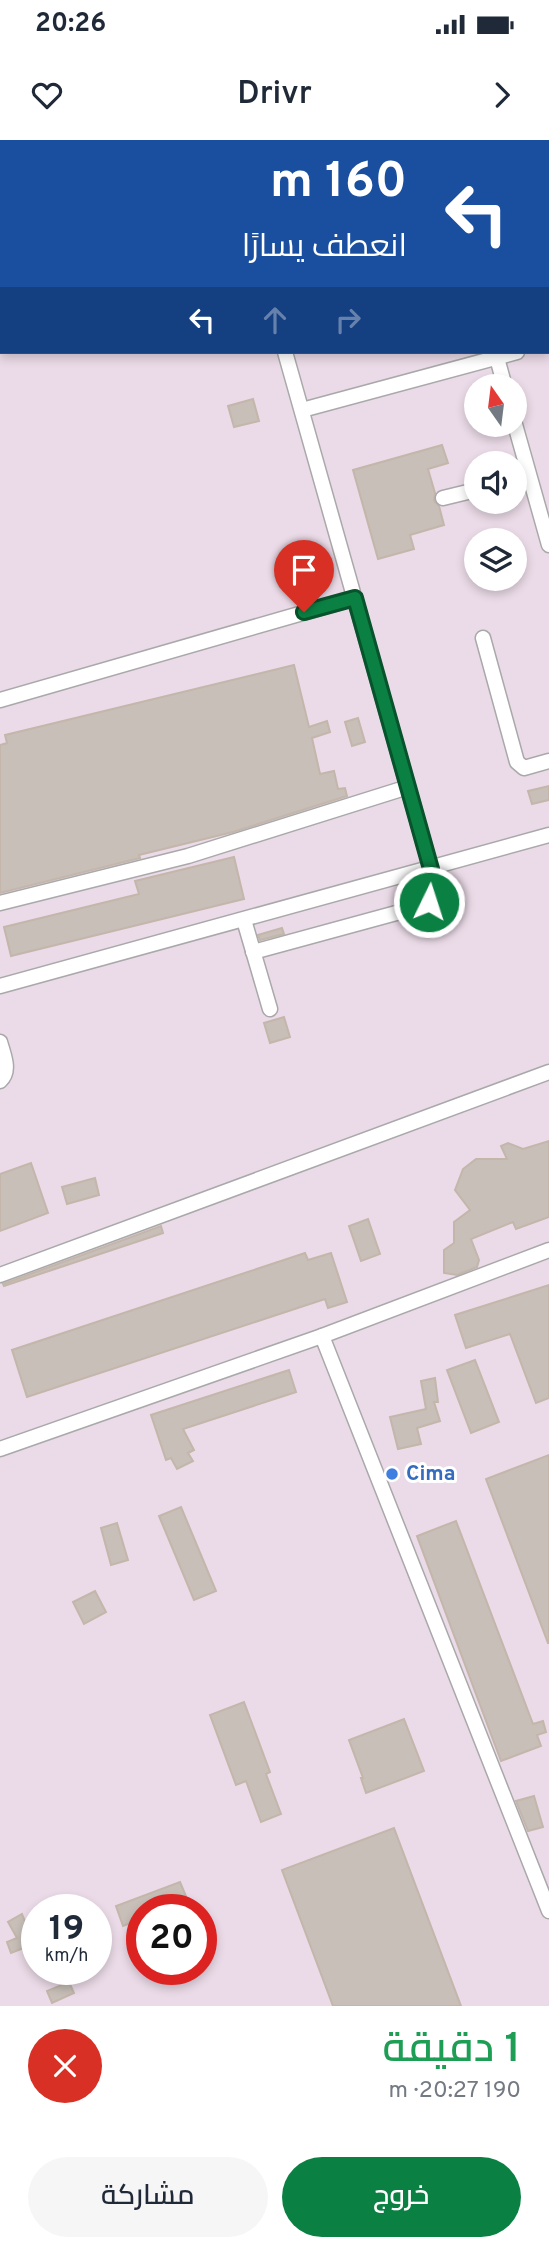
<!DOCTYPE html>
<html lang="ar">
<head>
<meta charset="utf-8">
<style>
	body { margin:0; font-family:Overpass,Cairo,sans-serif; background:#f6f6f7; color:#1f2937; direction:rtl; height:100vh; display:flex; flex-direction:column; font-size:26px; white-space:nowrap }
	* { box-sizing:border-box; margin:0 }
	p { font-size:23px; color:#747a83 }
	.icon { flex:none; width:38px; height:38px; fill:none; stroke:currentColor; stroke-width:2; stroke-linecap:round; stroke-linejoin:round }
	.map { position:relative; height:1866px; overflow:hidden; direction:ltr }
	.sheet { display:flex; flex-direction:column; background:#fff; flex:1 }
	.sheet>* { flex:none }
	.banner { position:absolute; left:0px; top:0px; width:550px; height:214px; box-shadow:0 4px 10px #0003; direction:rtl; background:#1a4fa0; color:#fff; overflow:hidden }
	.needle { width:46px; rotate:346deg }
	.buttons { position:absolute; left:464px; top:234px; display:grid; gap:14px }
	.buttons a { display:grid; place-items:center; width:63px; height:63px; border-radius:50%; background:#fff; box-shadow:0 4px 10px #0003; font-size:35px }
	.speed { position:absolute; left:21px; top:1754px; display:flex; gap:14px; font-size:35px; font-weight:700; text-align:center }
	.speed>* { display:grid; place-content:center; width:91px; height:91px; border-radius:50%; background:#fff; box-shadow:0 4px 10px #0003; line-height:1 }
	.speed small { font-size:18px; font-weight:400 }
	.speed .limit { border:10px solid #d22; background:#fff; color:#111 }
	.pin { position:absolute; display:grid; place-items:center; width:60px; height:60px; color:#fff; margin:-72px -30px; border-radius:50% 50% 50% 0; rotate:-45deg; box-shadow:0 0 7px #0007 }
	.pin .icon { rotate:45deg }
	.me { position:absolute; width:77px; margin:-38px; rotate:4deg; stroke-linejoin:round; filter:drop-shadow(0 0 5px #0008) }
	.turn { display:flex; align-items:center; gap:24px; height:147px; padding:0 28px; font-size:32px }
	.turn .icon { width:91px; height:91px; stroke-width:2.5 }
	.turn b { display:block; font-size:49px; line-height:60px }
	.lanes { display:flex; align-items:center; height:66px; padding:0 28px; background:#0003; justify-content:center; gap:35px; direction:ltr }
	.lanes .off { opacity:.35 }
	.round { display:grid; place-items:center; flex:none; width:74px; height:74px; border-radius:37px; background:#f6f6f7 }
	.summary { display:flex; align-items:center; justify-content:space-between; height:119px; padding:0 28px }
	h1 { font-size:42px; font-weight:600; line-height:52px; color:#1e9e55 }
	.action { display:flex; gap:14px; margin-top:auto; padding:14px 28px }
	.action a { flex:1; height:80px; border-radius:42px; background:#0b8043; color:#fff; font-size:28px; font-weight:600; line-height:80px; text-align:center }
	.action a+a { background:#f6f6f7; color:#1f2937 }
	.status { display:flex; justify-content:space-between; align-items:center; height:49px; padding:0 35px; background:#fff; direction:ltr }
	.status svg { height:19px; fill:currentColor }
	header { display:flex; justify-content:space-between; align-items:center; height:91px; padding:0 28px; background:#fff; font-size:32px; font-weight:600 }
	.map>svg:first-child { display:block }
	.industrial { fill:#ebdbe8; fill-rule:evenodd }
	.building { fill:#c7bfb8; stroke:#c4b6ab; stroke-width:2 }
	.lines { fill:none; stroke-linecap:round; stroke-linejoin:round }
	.minor-casing { stroke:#a9a9a9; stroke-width:17 }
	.minor { stroke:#fff; stroke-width:14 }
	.route-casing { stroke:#07532c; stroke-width:18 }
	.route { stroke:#0b8043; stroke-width:12 }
	.shop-dot { fill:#3f7fe0; stroke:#fff; stroke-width:2.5 }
	.labels { text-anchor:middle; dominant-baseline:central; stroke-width:6; stroke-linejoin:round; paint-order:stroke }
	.shop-label { font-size:21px; font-weight:bold; fill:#366cbe; stroke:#fff; text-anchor:start }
</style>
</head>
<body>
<div class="status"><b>20:26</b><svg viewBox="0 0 49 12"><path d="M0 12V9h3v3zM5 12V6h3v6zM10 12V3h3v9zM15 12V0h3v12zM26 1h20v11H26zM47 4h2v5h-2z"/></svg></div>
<header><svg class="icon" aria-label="forward" viewBox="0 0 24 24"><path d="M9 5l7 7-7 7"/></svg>Drivr<svg class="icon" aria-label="heart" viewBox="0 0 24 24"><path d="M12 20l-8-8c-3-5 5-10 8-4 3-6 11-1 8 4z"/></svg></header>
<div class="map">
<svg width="549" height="1866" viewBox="0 0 549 1866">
	<rect width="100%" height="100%" fill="#f2efe9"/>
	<!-- industrial -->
	<path class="industrial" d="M0,0H549V1866H0ZM2,2H548V212H2ZM476,247H514V285H476ZM476,324H514V362H476ZM476,401H514V439H476ZM37,1769H96V1829H37ZM142,1769H201V1829H142Z"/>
	<!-- building -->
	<g class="building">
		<polygon points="253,259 259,281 234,287 228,266"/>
		<polygon points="442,305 448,323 428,329 435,353 434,361 439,366 444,385 410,395 414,409 378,419 353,330"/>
		<polygon points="294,525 309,587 327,581 330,592 312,598 320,634 334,631 338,649 345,648 347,656 233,692 139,715 140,718 0,753 0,605 7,603 5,595"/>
		<polygon points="358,578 365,602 352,606 345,582"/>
		<polygon points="549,646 549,660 532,664 528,651"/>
		<polygon points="234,717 244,759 11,816 4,787 139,754 135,741"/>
		<polygon points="282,788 284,794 260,800 258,795"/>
		<polygon points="284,877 290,897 270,903 264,883"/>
		<polygon points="549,1001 549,1077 516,1089 513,1082 471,1099 479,1120 477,1127 457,1135 444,1133 444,1110 454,1103 454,1082 470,1070 455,1050 463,1029 476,1019 507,1019 501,1006 508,1003 523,1009"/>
		<polygon points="31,1023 48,1073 0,1091 0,1034"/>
		<polygon points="95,1038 99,1055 67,1064 62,1047"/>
		<polygon points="368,1079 380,1114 361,1121 349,1086"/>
		<polygon points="161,1086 163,1093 4,1146 3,1144"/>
		<polygon points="305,1113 308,1120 331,1113 347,1162 328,1168 325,1159 27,1257 12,1210"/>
		<polygon points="549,1145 549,1258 536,1263 510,1194 466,1208 455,1175"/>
		<polygon points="475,1220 499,1282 471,1293 447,1230"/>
		<polygon points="289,1230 296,1252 183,1289 194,1310 188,1313 193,1321 177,1329 171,1318 166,1320 151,1275"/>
		<polygon points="435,1238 438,1262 434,1262 440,1281 417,1288 421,1304 398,1309 390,1277 426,1269 421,1241"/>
		<polygon points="549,1315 549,1503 548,1503 486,1339"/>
		<polygon points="181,1367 216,1451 194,1460 159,1376"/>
		<polygon points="456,1381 533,1584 543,1581 546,1592 537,1595 541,1606 501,1621 417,1396"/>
		<polygon points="117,1383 128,1420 111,1425 101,1388"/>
		<polygon points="95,1451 106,1472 84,1484 73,1462"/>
		<polygon points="244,1562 270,1632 266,1634 281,1674 261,1682 246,1641 236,1645 210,1575"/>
		<polygon points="404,1579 424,1631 366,1653 361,1638 363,1638 349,1600"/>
		<polygon points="534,1656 543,1687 528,1691 516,1661"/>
		<polygon points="394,1688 461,1866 333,1866 282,1730"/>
		<polygon points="180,1742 188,1761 167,1769 142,1769 142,1779 123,1786 116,1766"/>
		<polygon points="22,1774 34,1804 11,1813 7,1802 17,1798 8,1782"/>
		<polygon points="69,1842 74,1853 52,1863 47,1851"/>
	</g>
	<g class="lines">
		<!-- minor casing -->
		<g class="minor-casing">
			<g id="minor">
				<polyline points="56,0 56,2"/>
				<polyline points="226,0 226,2"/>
				<polyline points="524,0 525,2"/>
				<polyline points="106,2 112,0"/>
				<polyline points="0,32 2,32"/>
				<polyline points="548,65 549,68"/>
				<polyline points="548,202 549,202"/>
				<polyline points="497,218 505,247"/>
				<polyline points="302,270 517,212"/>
				<polyline points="514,281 549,405"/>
				<polyline points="443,358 476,350"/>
				<polyline points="483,498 517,622 524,628 549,621"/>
				<polyline points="0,560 355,458"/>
				<polyline points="0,763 188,716 408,647"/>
				<polyline points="244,780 270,869"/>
				<polyline points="253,812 422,766 429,762 432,750 431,729 285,212"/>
				<polyline points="0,846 549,695"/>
				<path d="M0,902C4,916 11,931 0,941"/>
				<polyline points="0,1135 549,932"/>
				<polyline points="322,1196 549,1771"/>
				<polyline points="0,1309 322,1196 549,1110"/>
			</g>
		</g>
		<!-- minor -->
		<use href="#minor" class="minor"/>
	</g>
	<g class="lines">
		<!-- route casing -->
		<g class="route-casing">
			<polyline id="route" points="304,472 355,458 431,729 432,750 429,762"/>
		</g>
		<!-- route -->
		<use href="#route" class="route"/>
	</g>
	<!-- markers -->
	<circle class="shop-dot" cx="392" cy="1334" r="7"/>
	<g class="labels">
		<!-- shop labels -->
		<g class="shop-label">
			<text x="406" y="1334">Cima</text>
		</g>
	</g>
</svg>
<div class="buttons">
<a><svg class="needle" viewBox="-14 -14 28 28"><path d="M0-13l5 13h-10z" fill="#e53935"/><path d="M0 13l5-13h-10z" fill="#747a83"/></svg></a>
<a><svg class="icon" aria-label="sound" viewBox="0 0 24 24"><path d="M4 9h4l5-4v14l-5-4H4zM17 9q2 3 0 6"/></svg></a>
<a><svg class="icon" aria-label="layers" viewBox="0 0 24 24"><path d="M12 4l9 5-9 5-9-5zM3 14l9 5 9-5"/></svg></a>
</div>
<div class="speed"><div>19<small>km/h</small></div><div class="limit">20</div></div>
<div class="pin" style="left:304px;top:472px;background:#d93025"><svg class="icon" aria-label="arrive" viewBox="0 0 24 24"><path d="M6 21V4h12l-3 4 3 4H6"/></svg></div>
<svg class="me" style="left:429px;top:762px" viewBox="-20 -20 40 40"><circle r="17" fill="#0b8043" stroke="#fff" stroke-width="3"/><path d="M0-11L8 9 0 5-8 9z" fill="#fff"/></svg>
<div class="banner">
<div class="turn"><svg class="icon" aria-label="left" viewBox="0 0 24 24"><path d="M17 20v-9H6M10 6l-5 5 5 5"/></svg><div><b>160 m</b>انعطف يسارًا</div></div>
<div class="lanes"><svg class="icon" aria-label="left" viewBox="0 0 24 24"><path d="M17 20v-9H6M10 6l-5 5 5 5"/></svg><svg class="icon off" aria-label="ahead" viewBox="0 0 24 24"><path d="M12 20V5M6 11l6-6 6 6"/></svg><svg class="icon off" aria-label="right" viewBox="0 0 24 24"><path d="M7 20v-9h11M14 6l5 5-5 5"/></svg></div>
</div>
</div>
<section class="sheet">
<div class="summary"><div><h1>1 دقيقة</h1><p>190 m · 20:27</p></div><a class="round" style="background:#d93025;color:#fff"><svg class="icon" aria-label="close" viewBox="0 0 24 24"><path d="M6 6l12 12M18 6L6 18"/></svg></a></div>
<div class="action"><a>خروج</a><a>مشاركة</a></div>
</section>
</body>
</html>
